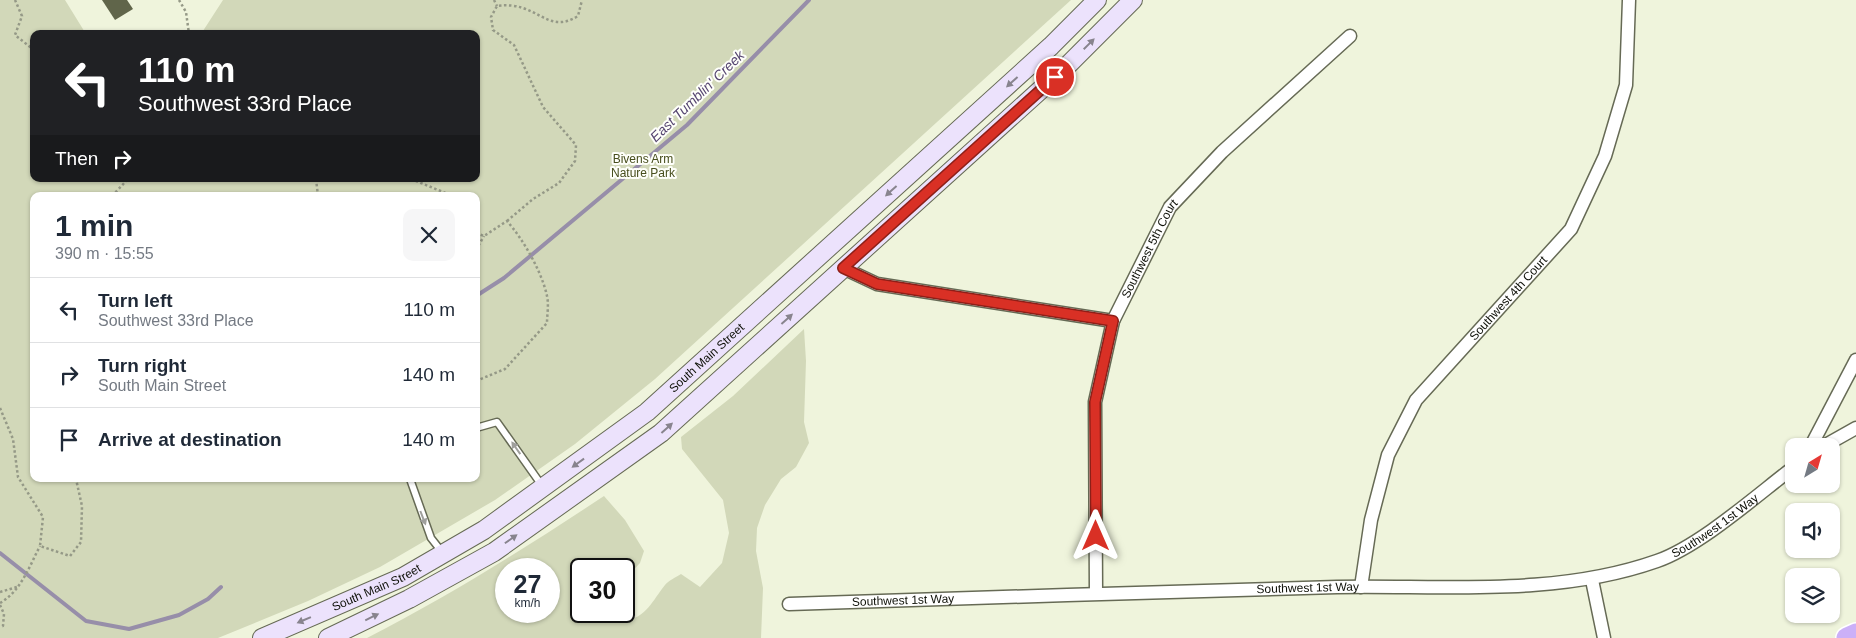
<!DOCTYPE html>
<html lang="en">
<head>
<meta charset="utf-8">
<style>
	body { margin:0; font-family:Arial,sans-serif; background:#f6f6f7; color:#1f2937; height:100vh; display:flex; flex-direction:column; font-size:19px; white-space:nowrap }
	* { box-sizing:border-box; margin:0 }
	p { font-size:16px; color:#747a83 }
	.icon { flex:none; width:28px; height:28px; fill:none; stroke:currentColor; stroke-width:2; stroke-linecap:round; stroke-linejoin:round }
	.map { position:relative; flex:1; overflow:hidden }
	.sheet { position:absolute; left:30px; top:192px; width:450px; height:290px; display:flex; flex-direction:column; background:#fff; border-radius:10px; box-shadow:0 1px 4px #0004 }
	.sheet>* { flex:none }
	.banner { position:absolute; left:30px; top:30px; width:450px; height:152px; border-radius:10px; box-shadow:0 1px 4px #0004; background:#202124; color:#fff; overflow:hidden }
	.needle { width:32px; rotate:37deg }
	.tools { position:absolute; left:1785px; top:438px; display:grid; gap:10px }
	.tools a { display:grid; place-items:center; width:55px; height:55px; border-radius:10px; background:#fff; box-shadow:0 1px 4px #0004; font-size:25px }
	.speed { position:absolute; left:495px; top:558px; display:flex; gap:10px; font-size:25px; font-weight:700; text-align:center }
	.speed>* { display:grid; place-content:center; width:65px; height:65px; border-radius:50%; background:#fff; box-shadow:0 1px 4px #0004; line-height:1 }
	.speed small { font-size:12px; font-weight:400 }
	.speed .limit { border:2px solid #111; border-radius:8px; background:#fff; color:#111 }
	.pin { position:absolute; display:grid; place-items:center; width:42px; height:42px; color:#fff; margin:-21px; border:2px solid #fff; border-radius:50%; box-shadow:0 1px 5px #0007 }
	.me { position:absolute; width:55px; margin:-28px; rotate:0deg; stroke-linejoin:round; filter:drop-shadow(0 0 4px #0008) }
	.turn { display:flex; align-items:center; gap:18px; height:105px; padding:0 25px; font-size:22px }
	.turn .icon { width:65px; height:65px; stroke-width:2.5 }
	.turn b { display:block; font-size:35px; line-height:42px }
	.then { display:flex; align-items:center; height:48px; padding:0 25px; background:#0003; gap:10px; font-size:19px }
	.round { display:grid; place-items:center; flex:none; width:52px; height:52px; border-radius:10px; background:#f6f6f7 }
	.headline { display:flex; align-items:center; justify-content:space-between; height:85px; padding:0 25px }
	h1 { font-size:30px; font-weight:700; line-height:38px }
	ul { padding:0; list-style:none }
	li { display:flex; align-items:center; gap:15px; height:65px; padding:0 25px; border-top:1px solid #e0e1e3 }
	li div { flex:1 }
	li b { display:block; font-size:19px }
	li em { font-style:normal }
	.map>svg:first-child { display:block }
	.green { fill:#d2d8b9; fill-rule:evenodd }
	.lines { fill:none; stroke-linecap:round; stroke-linejoin:round }
	.stream { stroke:#978ea9; stroke-width:4 }
	.building { fill:#60654a }
	.service-casing { stroke:#666a55; stroke-width:9 }
	.minor-casing { stroke:#666a55; stroke-width:15 }
	.secondary-casing { stroke:#666a55; stroke-width:20 }
	.trunk-casing { stroke:#fff; stroke-width:24 }
	.path { stroke:#959987; stroke-width:2.5; stroke-dasharray:2.5 2.5; stroke-linecap:butt }
	.service { stroke:#fff; stroke-width:6 }
	.minor { stroke:#fff; stroke-width:12 }
	.secondary { stroke:#ece2fc; stroke-width:18 }
	.trunk { stroke:#cbb0f8; stroke-width:21 }
	.oneway { fill:#88848e }
	.oneway2 { fill:#9f9f9c }
	.route-casing { stroke:#8d1f18; stroke-width:12 }
	.route { stroke:#d93025; stroke-width:9 }
	.labels { text-anchor:middle; dominant-baseline:central; stroke-width:4; stroke-linejoin:round; paint-order:stroke }
	.park-label { font-size:12px; fill:#474e1d; stroke:#fefffa }
	.street-label { font-size:12px; fill:#0e1008; stroke:#fefffa }
	.water-label { font-size:14px; font-style:italic; fill:#564671; stroke:#fefffa }
</style>
</head>
<body>
<div class="map">
<svg width="1856" height="638" viewBox="0 0 1856 638">
	<rect width="100%" height="100%" fill="#eff4dc"/>
	<!-- green -->
	<g class="green">
		<path d="M0,0H65L86,34H34V179H476V34H201L223,0H1071L655,379L575,444L495,500L380,567L308,601L218,638H0ZM34,196H476V479H34Z"/>
		<path d="M804,329L806,361L804,422L809,443L796,467L781,479L765,505L757,528L756,551L763,588L761,638H367C449,596 527,547 604,496L625,520L644,551L640,563L624,580V569H581V611H616L625,621C647,617 652,601 665,585C668,581 676,577 681,574L700,587L722,563L729,533L723,500L682,449L681,437L733,396ZM506,569H549V611H506Z"/>
	</g>
	<g class="lines">
		<!-- stream -->
		<g class="stream">
			<polyline points="476,296 504,278 687,125 809,0"/>
			<polyline points="0,553 86,621 129,629 179,615 208,599 221,587"/>
		</g>
	</g>
	<!-- building -->
	<polygon class="building" points="102,0 127,0 133,9 115,20"/>
	<g class="lines">
		<!-- service casing -->
		<g class="service-casing">
			<g id="service">
				<polyline points="476,428 497,422 543,487"/>
				<polyline points="410,479 431,538 442,552"/>
			</g>
		</g>
		<!-- minor casing -->
		<g class="minor-casing">
			<g id="minor">
				<polyline points="843,268 877,284 1113,321"/>
				<polyline points="1811,446 1856,360"/>
				<polyline points="1824,446 1856,428"/>
				<polyline points="1592,580 1604,638"/>
				<path id="s1" d="M1361,587L1371,520L1388,455L1416,400L1571,229L1605,156L1626,85L1629,0"/>
				<path id="s2" d="M1096,593L1095,402L1113,321L1170,207L1222,152L1350,36"/>
				<path id="s3" d="M789,604C972,598 1154,592 1337,587C1443,585 1555,597 1657,561C1700,546 1757,495 1794,467"/>
			</g>
		</g>
		<!-- secondary casing -->
		<g class="secondary-casing">
			<g id="secondary">
				<path id="s4" d="M262,638L403,577L484,530L647,412L1051,46L1097,0"/>
				<polyline points="328,638 409,599 494,552 661,433 1068,65 1133,0"/>
			</g>
		</g>
		<!-- trunk casing -->
		<g class="trunk-casing">
			<polyline id="trunk" points="1847,638 1856,634"/>
		</g>
		<!-- path -->
		<g class="path">
			<polyline points="15,0 22,16 15,35 34,50"/>
			<polyline points="179,0 186,12 189,34"/>
			<polyline points="494,0 497,6"/>
			<polyline points="316,179 318,196"/>
			<polyline points="411,179 448,194 448,196"/>
			<polyline points="112,196 128,179"/>
			<path d="M507,221L533,199L559,183L575,161L576,145L543,107L514,45L493,30L491,17L497,6C538,0 546,36 578,16L582,0"/>
			<path d="M476,233L484,236L507,221C523,239 542,272 547,296C549,305 547,315 547,323L505,369L476,381"/>
			<polyline points="476,250 484,236"/>
			<polyline points="0,408 13,439 18,477 43,517 40,546 70,556 81,542 82,506 76,479"/>
			<polyline points="0,592 17,587"/>
			<path d="M0,603C21,591 29,567 40,546"/>
			<polyline points="0,605 4,614 3,626 0,626"/>
		</g>
		<!-- service -->
		<use href="#service" class="service"/>
		<!-- minor -->
		<use href="#minor" class="minor"/>
		<!-- secondary -->
		<use href="#secondary" class="secondary"/>
		<!-- trunk -->
		<use href="#trunk" class="trunk"/>
	</g>
	<!-- one-way arrows -->
	<defs><path id="oneway-solid" d="M-6-.8H1V-3.2L6.5 0L1 3.2V.8H-6Z" transform="scale(1.25)"/></defs>
	<g class="oneway">
		<use href="#oneway-solid" transform="translate(1089 44) rotate(-45)"/>
		<use href="#oneway-solid" transform="translate(1012 82) rotate(138)"/>
		<use href="#oneway-solid" transform="translate(891 191) rotate(138)"/>
		<use href="#oneway-solid" transform="translate(787 319) rotate(-42)"/>
		<use href="#oneway-solid" transform="translate(667 428) rotate(-42)"/>
		<use href="#oneway-solid" transform="translate(578 463) rotate(144)"/>
		<use href="#oneway-solid" transform="translate(511 539) rotate(-35)"/>
		<use href="#oneway-solid" transform="translate(372 617) rotate(-26)"/>
		<use href="#oneway-solid" transform="translate(304 620) rotate(157)"/>
	</g>
	<g class="oneway2">
		<use href="#oneway-solid" transform="translate(516 448) rotate(-125)"/>
		<use href="#oneway-solid" transform="translate(423 518) rotate(69)"/>
	</g>
	<g class="lines">
		<!-- route casing -->
		<g class="route-casing">
			<polyline id="route" points="1055,77 843,268 877,284 1113,321 1095,402 1096,536"/>
		</g>
		<!-- route -->
		<use href="#route" class="route"/>
	</g>
	<g class="labels">
		<!-- park labels -->
		<g class="park-label">
			<text x="643" y="159">Bivens Arm<tspan x="643" dy="14">Nature Park</tspan></text>
		</g>
		<!-- street labels -->
		<g class="street-label">
			<text stroke="none"><textPath href="#s2" startOffset="355">Southwest 5th Court</textPath></text>
			<text stroke="none"><textPath href="#s1" startOffset="334">Southwest 4th Court</textPath></text>
			<text stroke="none"><textPath href="#s4" startOffset="529">South Main Street</textPath></text>
			<text stroke="none"><textPath href="#s3" startOffset="939">Southwest 1st Way</textPath></text>
			<text stroke="none"><textPath href="#s4" startOffset="125">South Main Street</textPath></text>
			<text stroke="none"><textPath href="#s3" startOffset="519">Southwest 1st Way</textPath></text>
			<text stroke="none"><textPath href="#s3" startOffset="114">Southwest 1st Way</textPath></text>
		</g>
		<!-- water labels -->
		<g class="water-label">
			<text transform="translate(697 96) rotate(-44)">East Tumblin' Creek</text>
		</g>
	</g>
</svg>
<div class="tools">
<a><svg class="needle" viewBox="-14 -14 28 28"><path d="M0-13l5 13h-10z" fill="#e53935"/><path d="M0 13l5-13h-10z" fill="#747a83"/></svg></a>
<a><svg class="icon" aria-label="sound" viewBox="0 0 24 24"><path d="M4 9h4l5-4v14l-5-4H4zM17 9q2 3 0 6"/></svg></a>
<a><svg class="icon" aria-label="layers" viewBox="0 0 24 24"><path d="M12 4l9 5-9 5-9-5zM3 14l9 5 9-5"/></svg></a>
</div>
<div class="speed"><div>27<small>km/h</small></div><div class="limit">30</div></div>
<div class="pin" style="left:1055px;top:77px;background:#d93025"><svg class="icon" aria-label="arrive" viewBox="0 0 24 24"><path d="M6 21V4h12l-3 4 3 4H6"/></svg></div>
<svg class="me" style="left:1096px;top:536px" viewBox="-20 -20 40 40"><path d="M0-17L14 15 0 8-14 15z" fill="#d93025" stroke="#fff" stroke-width="4"/></svg>
<div class="banner">
<div class="turn"><svg class="icon" aria-label="left" viewBox="0 0 24 24"><path d="M17 20v-9H6M10 6l-5 5 5 5"/></svg><div><b>110 m</b>Southwest 33rd Place</div></div>
<div class="then">Then<svg class="icon" aria-label="right" viewBox="0 0 24 24"><path d="M7 20v-9h11M14 6l5 5-5 5"/></svg></div>
</div>
<section class="sheet">
<div class="headline"><div><h1>1 min</h1><p>390 m · 15:55</p></div><a class="round"><svg class="icon" aria-label="close" viewBox="0 0 24 24"><path d="M6 6l12 12M18 6L6 18"/></svg></a></div>
<ul>
<li><svg class="icon" aria-label="left" viewBox="0 0 24 24"><path d="M17 20v-9H6M10 6l-5 5 5 5"/></svg><div><b>Turn left</b><p>Southwest 33rd Place</p></div><em>110 m</em></li>
<li><svg class="icon" aria-label="right" viewBox="0 0 24 24"><path d="M7 20v-9h11M14 6l5 5-5 5"/></svg><div><b>Turn right</b><p>South Main Street</p></div><em>140 m</em></li>
<li><svg class="icon" aria-label="arrive" viewBox="0 0 24 24"><path d="M6 21V4h12l-3 4 3 4H6"/></svg><div><b>Arrive at destination</b></div><em>140 m</em></li>
</ul>
</section>
</div>
</body>
</html>
